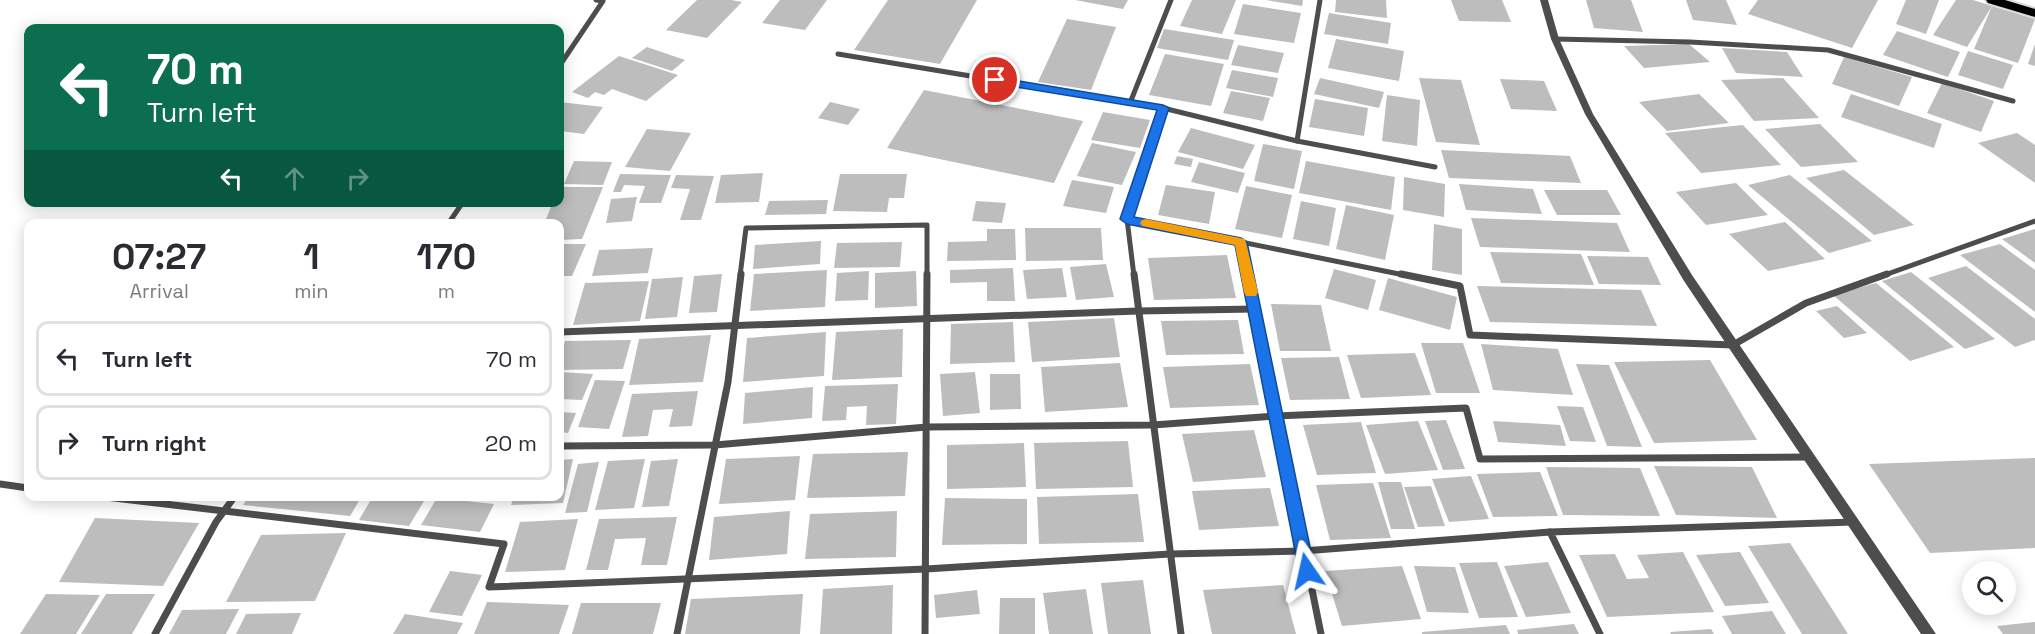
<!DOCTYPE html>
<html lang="en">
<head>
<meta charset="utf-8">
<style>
	body { margin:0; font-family:"Space Grotesk",sans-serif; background:#f2f2f3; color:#2b2b33; height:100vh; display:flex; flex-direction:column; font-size:22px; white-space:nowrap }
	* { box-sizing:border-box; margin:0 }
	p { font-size:20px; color:#7c7c81 }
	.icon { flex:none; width:33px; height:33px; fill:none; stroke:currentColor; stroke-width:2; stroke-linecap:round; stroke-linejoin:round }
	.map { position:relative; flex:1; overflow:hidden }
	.details { position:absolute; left:24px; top:219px; width:540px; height:282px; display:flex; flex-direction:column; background:#fff; border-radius:12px; box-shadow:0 3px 15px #0003 }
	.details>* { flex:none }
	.top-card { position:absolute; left:24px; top:24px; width:540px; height:183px; border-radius:12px; box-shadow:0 3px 15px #0003; background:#0b6e4f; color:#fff; overflow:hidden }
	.fabs { position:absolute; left:1962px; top:561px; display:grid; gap:12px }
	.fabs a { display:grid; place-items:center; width:54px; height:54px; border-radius:50%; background:#fff; box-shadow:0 3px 15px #0003; font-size:30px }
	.pin { position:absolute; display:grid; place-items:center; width:51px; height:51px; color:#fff; margin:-26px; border:3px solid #fff; border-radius:50%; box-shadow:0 2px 6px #0007 }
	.me { position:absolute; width:66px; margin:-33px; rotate:349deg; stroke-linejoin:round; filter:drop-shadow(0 0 4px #0008) }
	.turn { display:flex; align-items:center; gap:21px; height:126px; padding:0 24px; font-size:27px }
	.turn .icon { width:78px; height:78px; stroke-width:2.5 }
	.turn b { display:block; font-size:42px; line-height:51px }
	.lanes { display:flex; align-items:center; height:57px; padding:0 24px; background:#0003; justify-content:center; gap:30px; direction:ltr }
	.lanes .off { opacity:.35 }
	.eta { display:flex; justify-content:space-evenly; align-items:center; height:102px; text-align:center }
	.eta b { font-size:36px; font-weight:700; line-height:42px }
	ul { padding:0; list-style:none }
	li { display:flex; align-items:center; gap:18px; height:75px; margin:0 12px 9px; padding:0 12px; border:3px solid #e1e1e2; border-radius:12px }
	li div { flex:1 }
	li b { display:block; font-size:22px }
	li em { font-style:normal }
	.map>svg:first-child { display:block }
	.building { fill:#bdbdbd }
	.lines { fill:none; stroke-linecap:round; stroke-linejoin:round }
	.trunk-casing { stroke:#dbdbdb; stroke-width:4 }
	.minor-far1 { stroke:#4d4d4d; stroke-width:5 }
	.minor { stroke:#4d4d4d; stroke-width:7 }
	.tertiary { fill:#4d4d4d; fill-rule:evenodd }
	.trunk { fill:#000; fill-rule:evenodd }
	.route { fill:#1a73e8; stroke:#114b97; stroke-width:1.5 }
	.slow { fill:#f59e0b }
</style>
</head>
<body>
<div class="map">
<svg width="2035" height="634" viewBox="0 0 2035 634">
	<rect width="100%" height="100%" fill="#fff"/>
	<!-- building -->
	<g class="building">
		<polygon points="697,0 731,0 742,2 707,38 666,30"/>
		<polygon points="780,0 827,0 805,30 762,23"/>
		<polygon points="888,0 977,0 940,64 854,50"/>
		<polygon points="1075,0 1128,0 1123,9"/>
		<polygon points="1192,0 1236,0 1222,34 1180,26"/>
		<polygon points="1266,0 1303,0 1302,6"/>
		<polygon points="1336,0 1386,0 1387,18 1335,12"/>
		<polygon points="1451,0 1502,0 1511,22 1459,21"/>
		<polygon points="1586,0 1631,0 1643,32 1594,28"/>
		<polygon points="1686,0 1726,0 1737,25 1693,20"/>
		<polygon points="1758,0 1878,0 1852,48 1748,14"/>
		<polygon points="1906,0 1939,0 1926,34 1896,24"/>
		<polygon points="1956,0 1973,0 1992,6 1967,47 1933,35"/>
		<polygon points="1243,4 1301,13 1294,43 1234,34"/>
		<polygon points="1992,6 2035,19 2018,63 1974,49"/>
		<polygon points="1329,13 1391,23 1388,44 1324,34"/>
		<polygon points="1067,19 1116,27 1091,90 1038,82"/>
		<polygon points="1164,29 1234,40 1228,60 1157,48"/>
		<polygon points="1897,31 1960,52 1948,77 1883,55"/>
		<polygon points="1336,39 1404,51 1399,81 1328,68"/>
		<polygon points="1689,44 1710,62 1644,68 1624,46"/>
		<polygon points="2035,44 2035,66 2028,64"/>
		<polygon points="1238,45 1284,53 1278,73 1231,65"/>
		<polygon points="647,47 685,60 672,71 632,58"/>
		<polygon points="1722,48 1787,52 1803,77 1736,73"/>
		<polygon points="1968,51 2013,65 2003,89 1958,75"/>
		<polygon points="1165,54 1224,64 1211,106 1149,95"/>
		<polygon points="619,56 678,75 646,101 612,89 604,95 595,92 588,98 572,92"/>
		<polygon points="1844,57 1912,77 1899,106 1832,84"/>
		<polygon points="1232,70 1278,78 1273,97 1226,88"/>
		<polygon points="1320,78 1384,92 1379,108 1314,94"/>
		<polygon points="1419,78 1461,80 1480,145 1436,142"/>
		<polygon points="1783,78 1819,118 1754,121 1721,80"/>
		<polygon points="1500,79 1544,81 1557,111 1511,109"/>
		<polygon points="1942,83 1994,101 1981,132 1927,113"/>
		<polygon points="924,90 1083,121 1054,183 887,148"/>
		<polygon points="1231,91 1270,98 1263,121 1223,113"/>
		<polygon points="1699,94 1729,123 1667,131 1639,102"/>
		<polygon points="1851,94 1942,124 1934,148 1841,117"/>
		<polygon points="1387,95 1420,100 1417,146 1382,141"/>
		<polygon points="1315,99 1368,108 1364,136 1309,127"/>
		<polygon points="560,102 603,107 584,134 560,131"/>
		<polygon points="830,102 860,109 848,125 818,118"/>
		<polygon points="1103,112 1150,120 1140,148 1091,140"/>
		<polygon points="1820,124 1858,162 1801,167 1765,129"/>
		<polygon points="1743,125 1781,165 1701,173 1665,133"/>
		<polygon points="1191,128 1255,145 1243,169 1178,152"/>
		<polygon points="647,129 691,133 670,171 625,167"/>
		<polygon points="2017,133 2035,145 2035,183 1978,143"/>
		<polygon points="1092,143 1136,152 1122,185 1077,176"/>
		<polygon points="1263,144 1302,151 1294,189 1254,181"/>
		<polygon points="1441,150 1570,156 1581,183 1449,178"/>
		<polygon points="1177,156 1193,159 1191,167 1174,164"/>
		<polygon points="574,161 612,162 603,185 564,184"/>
		<polygon points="1306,161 1395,177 1391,210 1299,193"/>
		<polygon points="1199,162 1245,173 1238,193 1191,182"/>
		<polygon points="1844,170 1914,225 1874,235 1806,178"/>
		<polygon points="763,173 759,202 715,203 721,175"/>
		<polygon points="620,174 671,175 661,203 639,203 645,186 624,185 621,192 613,192"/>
		<polygon points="840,174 907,174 904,198 889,198 887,212 833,211"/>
		<polygon points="676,175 714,176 701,220 680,220 690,189 671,188"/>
		<polygon points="1790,175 1872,241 1829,253 1748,185"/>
		<polygon points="1404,177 1445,184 1444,217 1403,210"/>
		<polygon points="1072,180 1114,187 1106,213 1063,206"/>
		<polygon points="1736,183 1768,215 1706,225 1676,192"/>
		<polygon points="1459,184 1533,189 1542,214 1466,210"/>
		<polygon points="1166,185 1215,192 1209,224 1158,215"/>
		<polygon points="1246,186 1292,195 1282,238 1235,229"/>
		<polygon points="560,187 603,187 582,239 560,240 560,224 544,224 553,202 560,202"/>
		<polygon points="1544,190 1607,190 1621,215 1557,215"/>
		<polygon points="637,197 632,221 606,223 611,199"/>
		<polygon points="828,200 826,214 765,215 769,201"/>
		<polygon points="976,201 1006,203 1002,223 972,221"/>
		<polygon points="1301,201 1336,208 1329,246 1293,239"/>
		<polygon points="1346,205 1394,215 1385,260 1336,249"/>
		<polygon points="1471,218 1617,223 1630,252 1480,247"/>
		<polygon points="1785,222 1825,259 1768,271 1729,234"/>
		<polygon points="1434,224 1462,229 1462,275 1432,270"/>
		<polygon points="1025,228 1101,228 1103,260 1026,261"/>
		<polygon points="987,229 1015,229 1016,260 947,261 948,242 987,241"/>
		<polygon points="2035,229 2035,263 2002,239"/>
		<polygon points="821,241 820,264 753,269 755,245"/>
		<polygon points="902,242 900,267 834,268 837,243"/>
		<polygon points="560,244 586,244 572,276 560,276"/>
		<polygon points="2000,244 2035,270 2035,312 1960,255"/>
		<polygon points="653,248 648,273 592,276 599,250"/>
		<polygon points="1490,252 1581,254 1594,285 1501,283"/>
		<polygon points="1227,255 1236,298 1154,300 1148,258"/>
		<polygon points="1587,256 1648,257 1661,285 1599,284"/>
		<polygon points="1106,264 1114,297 1076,300 1070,267"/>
		<polygon points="1966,266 2035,319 2035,340 2015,347 1928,278"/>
		<polygon points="1013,268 1015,301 987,301 987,282 950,283 950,270"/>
		<polygon points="1062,268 1067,297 1027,299 1023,270"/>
		<polygon points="1334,269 1376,280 1368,310 1325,298"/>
		<polygon points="827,270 825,307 750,311 754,274"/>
		<polygon points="869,271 868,300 835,301 837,273"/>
		<polygon points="916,271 917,306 875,308 875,273"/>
		<polygon points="1911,272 1995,339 1965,349 1882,281"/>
		<polygon points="722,274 717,312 689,313 694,276"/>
		<polygon points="683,277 677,317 645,319 652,279"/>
		<polygon points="1388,278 1457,297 1450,330 1379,310"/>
		<polygon points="649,281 640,321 573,325 585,283"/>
		<polygon points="1876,283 1954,347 1910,361 1833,295"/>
		<polygon points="1477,286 1641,290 1657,326 1490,322"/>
		<polygon points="1271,304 1321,305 1331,351 1280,351"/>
		<polygon points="1837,306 1867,333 1844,338 1816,311"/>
		<polygon points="1114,318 1120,357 1032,362 1028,322"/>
		<polygon points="1238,320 1244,354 1166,355 1161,321"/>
		<polygon points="1013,322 1015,362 950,364 951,324"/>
		<polygon points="903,329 902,377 832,380 836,332"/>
		<polygon points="826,332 824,376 743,382 747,338"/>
		<polygon points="711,335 703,382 629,385 639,339"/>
		<polygon points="631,340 623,369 560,370 560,357 565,341"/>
		<polygon points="1421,343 1463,343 1480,393 1436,393"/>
		<polygon points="1481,344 1558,349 1573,395 1493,390"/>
		<polygon points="1415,353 1431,395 1361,398 1347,355"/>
		<polygon points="1339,357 1350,399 1290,400 1281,358"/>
		<polygon points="1710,360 1757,440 1654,443 1614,362"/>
		<polygon points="1120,363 1128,407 1045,412 1041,367"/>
		<polygon points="1250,364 1259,405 1170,408 1163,367"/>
		<polygon points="1576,364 1609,365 1642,447 1607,446"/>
		<polygon points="560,372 593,374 582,400 560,399"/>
		<polygon points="975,372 980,413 943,416 940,374"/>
		<polygon points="990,374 1020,374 1021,409 990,410"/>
		<polygon points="595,380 625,381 609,429 578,427"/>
		<polygon points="898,384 896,424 866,425 867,406 847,407 846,420 822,421 825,386"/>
		<polygon points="813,387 812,418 743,424 745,393"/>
		<polygon points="698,391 692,426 669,427 673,409 653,410 648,436 622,437 632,394"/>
		<polygon points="1557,406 1583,407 1596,442 1570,441"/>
		<polygon points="560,412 576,413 568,433 560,432"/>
		<polygon points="1446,420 1465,469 1443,470 1425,421"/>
		<polygon points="1418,421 1438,470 1385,474 1366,425"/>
		<polygon points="1493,421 1560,425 1566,446 1498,442"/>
		<polygon points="1361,422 1376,473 1317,475 1303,425"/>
		<polygon points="1254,430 1266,477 1193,482 1182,434"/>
		<polygon points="1128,441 1133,487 1036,489 1034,443"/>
		<polygon points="1024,443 1026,487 947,489 947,445"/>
		<polygon points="908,452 905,496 807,498 813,454"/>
		<polygon points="800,456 795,500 719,504 726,459"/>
		<polygon points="2035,458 2035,548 1930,553 1869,464"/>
		<polygon points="573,459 563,503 511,505 514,496 560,496 560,460"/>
		<polygon points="645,459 634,508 595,510 608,461"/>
		<polygon points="678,459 669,506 642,507 651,461"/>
		<polygon points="599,462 587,512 565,513 578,464"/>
		<polygon points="1654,466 1752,467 1777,518 1676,515"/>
		<polygon points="1546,467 1640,468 1660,516 1563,515"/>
		<polygon points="1540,472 1558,516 1493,517 1477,474"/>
		<polygon points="1471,476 1489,519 1449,522 1432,479"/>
		<polygon points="1378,482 1401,482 1415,529 1391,529"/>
		<polygon points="1373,483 1391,538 1330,540 1316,485"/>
		<polygon points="1431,486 1445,526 1418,527 1404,487"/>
		<polygon points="1270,488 1279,526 1199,530 1192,491"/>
		<polygon points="1138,494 1144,542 1039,544 1037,497"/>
		<polygon points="249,496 362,496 350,516 243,505"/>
		<polygon points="373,496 427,496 409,526 359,520"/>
		<polygon points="438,496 459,496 457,500 494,504 480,532 421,525"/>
		<polygon points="945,498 1027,499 1027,544 942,545"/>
		<polygon points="790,511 787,554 709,560 714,517"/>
		<polygon points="897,511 896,557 805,559 810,514"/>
		<polygon points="677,517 667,565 641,565 646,538 615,539 608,570 586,570 599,519"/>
		<polygon points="95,518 199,523 163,586 59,582"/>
		<polygon points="578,519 565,570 505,572 520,522"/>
		<polygon points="346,533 315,601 226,602 261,535"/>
		<polygon points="1790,543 1848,634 1802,634 1748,546"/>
		<polygon points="1683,552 1714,612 1607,617 1579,555 1615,554 1627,579 1649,578 1637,555"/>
		<polygon points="1740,552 1769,603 1725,606 1696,555"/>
		<polygon points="1497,562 1518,617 1479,618 1459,563"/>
		<polygon points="1548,562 1571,613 1526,617 1504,566"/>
		<polygon points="1402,566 1421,619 1342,626 1325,571"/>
		<polygon points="1414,566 1455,567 1469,613 1427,612"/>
		<polygon points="450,571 482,575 462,616 429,612"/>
		<polygon points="1143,580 1151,634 1108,634 1101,583"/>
		<polygon points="893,585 892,634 820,634 823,589"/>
		<polygon points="1283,585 1296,634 1212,634 1203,590"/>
		<polygon points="1086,589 1093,634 1049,634 1043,593"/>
		<polygon points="977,590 980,614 936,618 934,595"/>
		<polygon points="46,594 100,595 76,634 20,634"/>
		<polygon points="106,594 155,594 132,634 81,634"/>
		<polygon points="803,594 800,634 685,634 691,599"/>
		<polygon points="1000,598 1035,598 1035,634 999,634"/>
		<polygon points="487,602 569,605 559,634 474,634"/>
		<polygon points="581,603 661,603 653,634 572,634"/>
		<polygon points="239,609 226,634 169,634 182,610"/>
		<polygon points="1772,611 1786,634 1732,634 1722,616"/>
		<polygon points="301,613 292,634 236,634 246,614"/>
		<polygon points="405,614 463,623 457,634 393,634"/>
		<polygon points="2035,622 2035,634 2003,634 1997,626"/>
		<polygon points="1574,624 1579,634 1518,634 1517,630"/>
		<polygon points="1506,625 1510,634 1422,634 1422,632"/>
		<polygon points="1711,629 1714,634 1671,634 1670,632"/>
	</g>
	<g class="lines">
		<!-- trunk casing -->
		<g class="trunk-casing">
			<polygon id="trunk" points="1986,0 2005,0 2035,9 2035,17 1988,3"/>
		</g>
		<!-- minor-far1 -->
		<g class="minor-far1">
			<polyline points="1555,39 1690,42 1828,50 2013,101"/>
			<polyline points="838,54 1163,108"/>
			<polyline points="560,65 603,1 596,0"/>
			<polyline points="1130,103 1171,0"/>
			<polyline points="1297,141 1435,167"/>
			<polyline points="1127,219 1409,276"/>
			<polyline points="448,224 463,202"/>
			<polyline points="1241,242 1248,276"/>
			<polyline points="740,276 746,228 927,225 927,276"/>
			<polyline points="1134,276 1127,219 1163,108 1297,141 1320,0"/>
			<polyline points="1882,276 2035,221"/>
		</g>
		<!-- minor -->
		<g class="minor">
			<polyline points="1134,274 1181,634"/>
			<polyline points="1248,274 1321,634"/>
			<polyline points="1401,274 1460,286 1470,335 1733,345 1806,303 1887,274"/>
			<polyline points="560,332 1138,311 1254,309"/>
			<polyline points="560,446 715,445 927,427 1153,425 1276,416 1466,408 1480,459 1809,457"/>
			<polyline points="0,484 28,488"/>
			<polyline points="97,496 504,544 489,587 926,569 1170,554 1303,551 1550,532"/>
			<polyline points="155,634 216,522 235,496"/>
			<polyline points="677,634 728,382 741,274"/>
			<polyline points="925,634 927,274"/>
			<polyline points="1600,634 1550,532 1853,522"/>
		</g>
		<!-- tertiary -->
		<polygon class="tertiary" points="1540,0 1548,0 1559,39 1593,114 1692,275 1936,634 1921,634 1684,281 1585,114 1551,39"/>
		<!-- trunk -->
		<use href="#trunk" class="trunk"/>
	</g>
	<!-- route -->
	<polygon class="route" points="995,77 1163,105 1169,108 1134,217 1241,238 1247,242 1315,571 1313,576 1307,578 1301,576 1299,571 1235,245 1127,224 1120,219 1157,110 991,83 991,78"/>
	<!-- slow -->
	<polygon class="slow" points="1146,219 1245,239 1258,292 1256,296 1246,296 1244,292 1235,245 1142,226 1140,223 1142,220"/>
</svg>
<div class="fabs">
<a><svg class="icon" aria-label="search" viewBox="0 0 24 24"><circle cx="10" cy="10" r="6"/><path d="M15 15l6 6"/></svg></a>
</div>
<div class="pin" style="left:995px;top:80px;background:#d93025"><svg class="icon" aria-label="arrive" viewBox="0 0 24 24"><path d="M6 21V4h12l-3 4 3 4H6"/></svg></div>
<svg class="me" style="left:1307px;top:571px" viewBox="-20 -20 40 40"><path d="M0-17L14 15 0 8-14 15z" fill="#1a73e8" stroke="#fff" stroke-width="4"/></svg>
<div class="top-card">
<div class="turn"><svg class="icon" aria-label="left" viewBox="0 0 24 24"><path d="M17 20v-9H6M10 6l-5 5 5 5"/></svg><div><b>70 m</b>Turn left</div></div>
<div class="lanes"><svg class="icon" aria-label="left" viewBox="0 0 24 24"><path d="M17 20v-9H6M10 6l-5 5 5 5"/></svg><svg class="icon off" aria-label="ahead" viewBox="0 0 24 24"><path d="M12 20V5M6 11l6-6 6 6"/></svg><svg class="icon off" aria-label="right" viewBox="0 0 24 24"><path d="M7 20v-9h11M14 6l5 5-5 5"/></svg></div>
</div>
<section class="details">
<div class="eta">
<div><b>07:27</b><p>Arrival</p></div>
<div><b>1</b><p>min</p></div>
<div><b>170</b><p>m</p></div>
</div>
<ul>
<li><svg class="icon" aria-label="left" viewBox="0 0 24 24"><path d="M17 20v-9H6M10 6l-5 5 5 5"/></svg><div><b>Turn left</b></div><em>70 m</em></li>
<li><svg class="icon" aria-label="right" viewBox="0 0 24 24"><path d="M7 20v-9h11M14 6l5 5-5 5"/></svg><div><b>Turn right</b></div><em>20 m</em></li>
</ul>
</section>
</div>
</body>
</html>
